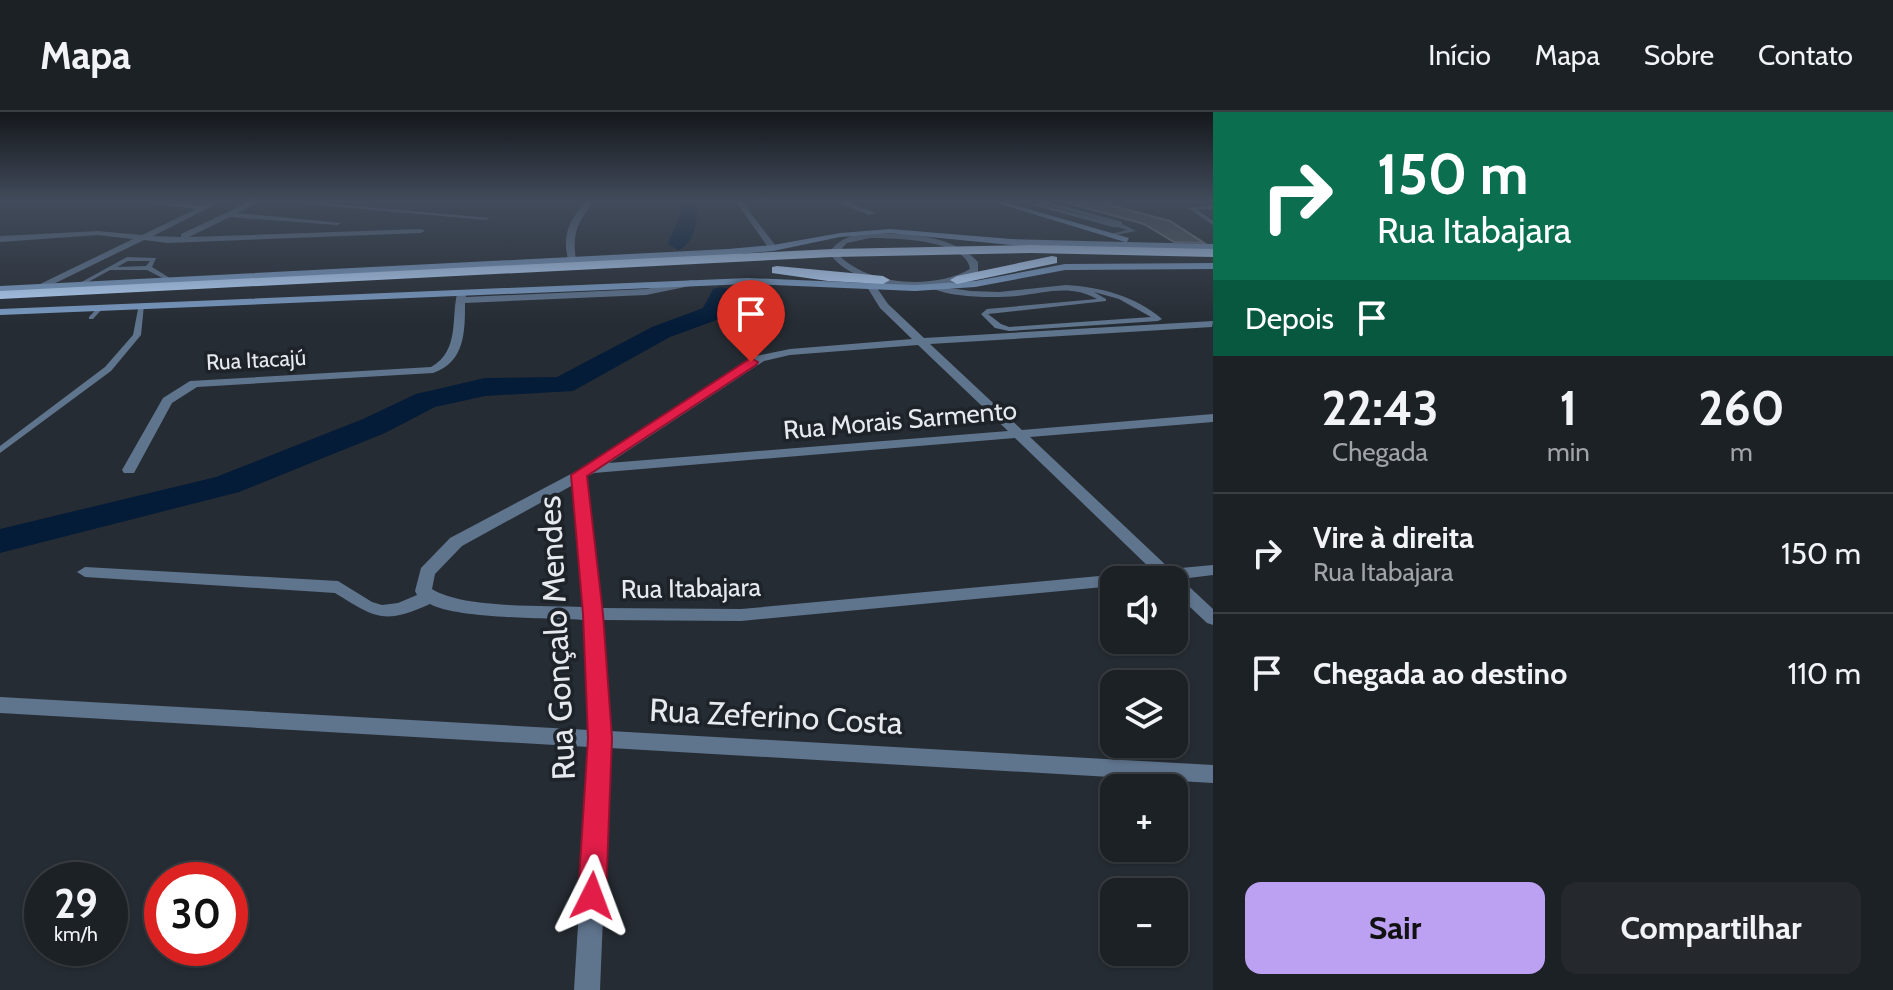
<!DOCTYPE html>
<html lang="pt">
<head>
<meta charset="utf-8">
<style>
	body { margin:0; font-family:Cabin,sans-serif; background:#25292e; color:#f1f3f6; height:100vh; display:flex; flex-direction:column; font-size:30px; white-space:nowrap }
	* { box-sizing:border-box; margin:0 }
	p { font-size:26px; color:#a0a3a7 }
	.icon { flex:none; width:44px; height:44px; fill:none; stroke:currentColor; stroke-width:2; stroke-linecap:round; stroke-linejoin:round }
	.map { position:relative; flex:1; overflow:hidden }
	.panel { display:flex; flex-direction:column; background:#1c2126; width:680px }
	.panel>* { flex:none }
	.banner { background:#0b6e4f; color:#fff; overflow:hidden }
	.fabs { position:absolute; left:1100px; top:454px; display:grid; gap:16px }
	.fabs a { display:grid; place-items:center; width:88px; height:88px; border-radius:16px; background:#1c2126; box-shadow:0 2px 6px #0004,0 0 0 2px #3a3e43; font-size:40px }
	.speed { position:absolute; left:24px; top:750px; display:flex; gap:16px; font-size:40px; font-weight:700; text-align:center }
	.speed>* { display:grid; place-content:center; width:104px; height:104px; border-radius:50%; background:#1c2126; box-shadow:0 2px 6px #0004,0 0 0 2px #3a3e43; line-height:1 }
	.speed small { font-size:20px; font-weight:400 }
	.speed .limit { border:12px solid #d22; background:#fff; color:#111 }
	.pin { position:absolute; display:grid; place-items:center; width:68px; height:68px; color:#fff; margin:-82px -34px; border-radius:50% 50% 50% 0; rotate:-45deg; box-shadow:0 0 8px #0007 }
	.pin .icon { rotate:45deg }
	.me { position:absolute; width:88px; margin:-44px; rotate:3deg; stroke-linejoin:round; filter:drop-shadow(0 0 6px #0008) }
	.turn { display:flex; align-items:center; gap:28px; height:168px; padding:0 32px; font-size:36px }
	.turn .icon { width:104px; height:104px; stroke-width:2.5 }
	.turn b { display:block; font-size:56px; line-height:68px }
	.then { display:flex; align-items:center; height:76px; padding:0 32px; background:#0003; gap:16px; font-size:30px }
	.eta { display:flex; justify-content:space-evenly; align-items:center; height:136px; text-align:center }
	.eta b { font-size:48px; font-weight:700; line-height:56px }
	.cta { display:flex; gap:16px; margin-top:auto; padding:16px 32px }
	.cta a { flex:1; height:92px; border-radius:16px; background:#bca0f2; color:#111; font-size:32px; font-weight:700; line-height:92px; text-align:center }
	.cta a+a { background:#25292e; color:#f1f3f6 }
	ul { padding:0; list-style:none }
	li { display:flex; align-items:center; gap:24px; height:120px; padding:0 32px; border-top:2px solid #3a3e43 }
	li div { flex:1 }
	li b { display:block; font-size:30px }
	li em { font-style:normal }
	header { display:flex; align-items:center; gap:48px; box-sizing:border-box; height:112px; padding:0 40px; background:#1c2126; border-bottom:2px solid #3a3e43 }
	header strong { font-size:38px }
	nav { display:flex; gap:44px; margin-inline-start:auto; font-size:28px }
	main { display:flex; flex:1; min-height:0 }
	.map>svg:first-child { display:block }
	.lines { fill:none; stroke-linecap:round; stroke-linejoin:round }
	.river { fill:#041c38; fill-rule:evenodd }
	.building { fill:#51575f; stroke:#767d85; stroke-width:2 }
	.lane { fill:#5f748d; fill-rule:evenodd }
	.street { fill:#5f748d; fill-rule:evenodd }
	.secondary { fill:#7b9cc4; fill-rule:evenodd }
	.highway { fill:#b7d6fc; fill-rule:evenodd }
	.route { fill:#e11d48; stroke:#92132f; stroke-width:2 }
	.labels { text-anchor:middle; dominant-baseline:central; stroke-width:7; stroke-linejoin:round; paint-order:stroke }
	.far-street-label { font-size:22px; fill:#e6e9ee; stroke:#1d2329 }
	.street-label { font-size:26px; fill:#e6e9ee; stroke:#1d2329 }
	.near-street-label { font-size:32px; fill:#e6e9ee; stroke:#1d2329 }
</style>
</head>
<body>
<header>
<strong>Mapa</strong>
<nav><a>Início</a><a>Mapa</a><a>Sobre</a><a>Contato</a></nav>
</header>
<main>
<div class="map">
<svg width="1213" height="878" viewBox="0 0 1213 878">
	<rect width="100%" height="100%" fill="#262c33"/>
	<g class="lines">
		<!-- river -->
		<g class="river">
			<path d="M678,90H696C700,103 694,134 678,138L668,132L681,100Z"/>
			<polygon points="721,175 729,177 733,182 722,206 670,225 573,279 485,284 435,295 385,321 239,380 0,441 0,417 216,365 363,307 416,282 485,266 557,265 652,215 703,196 713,177"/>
		</g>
	</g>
	<!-- building -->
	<polygon class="building" points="1064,90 1098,90 1170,109 1204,131 1174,130 1144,112"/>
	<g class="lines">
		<!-- lane -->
		<g class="lane">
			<path d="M1041,90H1048L1122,110V112L1136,119L1111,124V122L1127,118L1118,115H1113L1036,94V92ZM1045,92L1115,111L1043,93Z"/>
			<polygon points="1213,93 1213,97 1196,97 1213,109 1213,113 1188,96"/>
			<path d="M127,145L156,146L152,155L173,168L168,169L147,158H110L81,174L76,173ZM128,149H150L146,154L117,155Z"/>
			<path d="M1066,173C1101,175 1135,184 1162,207L1158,209L1009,219L995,216L981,202L987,197L1097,187C1070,172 1046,181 1017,184C993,186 953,186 931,176L934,174L971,179L999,180ZM1094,180L1119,187L1151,205L1009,215L1001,212L988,202L1106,189V187Z"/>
			<polygon points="139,192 144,193 141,223 111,259 0,341 0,334 105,255 133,223"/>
			<polygon points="99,194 104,195 93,207 89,207 89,205"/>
		</g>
		<!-- street -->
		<g class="street">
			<polygon points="136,90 204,93 211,90 220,90 153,124 181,125 181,122 249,90 258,90 238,101 341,111 337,113 230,105 189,125 421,117 425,119 421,121 168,131 144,128 41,178 38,177 38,173 133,127 98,123 0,130 0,124 98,119 142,123 196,97"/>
			<polygon points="286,90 312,90 490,106 486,108"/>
			<path d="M586,90H594C577,110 572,122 576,148L569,150C561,125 569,108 586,90Z"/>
			<polygon points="736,90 742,90 776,134 776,138 770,138"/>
			<polygon points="837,90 847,90 876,101 869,103"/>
			<path d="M880,121C913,122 954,124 978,150V160C961,170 942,174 922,175C907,175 889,168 877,176L888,192L924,226L1213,209L1212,215L930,232L1022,318L1213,302V310L1030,325L1170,457L1213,453V463L1181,467L1213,497V513L1207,511L1174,480V468H1114V474L741,509L602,508L610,619L1213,653V671L610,636L600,878H574L589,635L0,601V585L589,618L584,508C550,506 457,507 430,492C383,513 376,506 335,481L85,465L77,460L85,455L338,469L372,490L382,493L398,491L417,483L415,479L421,456L450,426L586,354L756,244L790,237L912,227L880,196L867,175L875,169C855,163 841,157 829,141C841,123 859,121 880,121ZM870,126C893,126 966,127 970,157C934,178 866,174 837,141L847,131ZM918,233L1008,319L609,351L764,249L790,243ZM1015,326L1153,459L741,497L601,496L586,365L594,361ZM573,373L584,495C544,493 464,497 432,477L435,462L462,434Z"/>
			<path d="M692,168L695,169V173L646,183L465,191C465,220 465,250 433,261L197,275L172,291L134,361H124L122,358L163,286L190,269L431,255C461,238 450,205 458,178H464L466,185L646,177Z"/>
		</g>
		<!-- secondary -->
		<g class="secondary">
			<polygon points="994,90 1004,90 1129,126 1127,130 1213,132 1213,138 1011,133 890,121 840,125 773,139 728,143 0,180 0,174 728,137 773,133 840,121 890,117 1011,127 1125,130"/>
			<polygon points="1213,151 1213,157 1065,158 975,175 915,179 748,172 0,203 0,197 748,166 915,173 975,169 1065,152"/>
		</g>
		<!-- highway -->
		<g class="highway">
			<polygon points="1032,133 1213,137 1213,145 1032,141 833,145 0,187 0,179 833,137"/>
			<polygon points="1052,144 1057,145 1057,151 957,172 950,168 957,164"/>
			<polygon points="777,154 883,164 890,168 883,172 828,169 772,161 772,155"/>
		</g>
	</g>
	<!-- sky -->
	<linearGradient id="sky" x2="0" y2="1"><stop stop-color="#15181c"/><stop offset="0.42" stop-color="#414b5b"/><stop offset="1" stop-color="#414b5b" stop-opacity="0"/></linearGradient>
	<rect width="1213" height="212" fill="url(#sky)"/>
	<!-- route -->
	<polygon class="route" points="751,246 758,250 756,253 587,364 603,502 612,626 606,784 602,793 592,797 582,793 578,784 588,626 583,502 571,363"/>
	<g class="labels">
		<!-- far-street labels -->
		<g class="far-street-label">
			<text transform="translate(256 248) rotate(-3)">Rua Itacajú</text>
		</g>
		<!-- street labels -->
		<g class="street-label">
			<text transform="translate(900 308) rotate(-5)">Rua Morais Sarmento</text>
			<text transform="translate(691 476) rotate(-1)">Rua Itabajara</text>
		</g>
		<!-- near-street labels -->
		<g class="near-street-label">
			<text transform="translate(556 526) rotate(-93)">Rua Gonçalo Mendes</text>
			<text transform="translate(776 604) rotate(3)">Rua Zeferino Costa</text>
		</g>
	</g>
</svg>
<div class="fabs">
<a><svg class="icon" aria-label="sound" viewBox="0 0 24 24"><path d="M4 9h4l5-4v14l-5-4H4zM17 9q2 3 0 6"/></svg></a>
<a><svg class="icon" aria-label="layers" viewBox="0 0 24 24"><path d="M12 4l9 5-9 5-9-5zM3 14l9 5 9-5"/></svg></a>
<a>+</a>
<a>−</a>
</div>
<div class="speed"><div>29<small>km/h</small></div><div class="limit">30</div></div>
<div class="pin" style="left:751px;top:250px;background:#d93025"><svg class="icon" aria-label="arrive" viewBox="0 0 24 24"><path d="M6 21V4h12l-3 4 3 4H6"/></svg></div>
<svg class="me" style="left:592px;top:784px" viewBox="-20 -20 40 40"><path d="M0-17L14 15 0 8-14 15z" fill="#e11d48" stroke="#fff" stroke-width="4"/></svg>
</div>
<section class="panel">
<div class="banner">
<div class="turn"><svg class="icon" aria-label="right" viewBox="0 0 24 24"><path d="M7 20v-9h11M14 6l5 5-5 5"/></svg><div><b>150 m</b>Rua Itabajara</div></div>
<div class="then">Depois<svg class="icon" aria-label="arrive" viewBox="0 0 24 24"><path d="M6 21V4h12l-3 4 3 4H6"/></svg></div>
</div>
<div class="eta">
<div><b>22:43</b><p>Chegada</p></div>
<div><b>1</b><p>min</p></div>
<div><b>260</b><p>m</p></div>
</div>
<ul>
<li><svg class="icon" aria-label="right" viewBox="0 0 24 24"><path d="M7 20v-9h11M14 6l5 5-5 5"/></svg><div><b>Vire à direita</b><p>Rua Itabajara</p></div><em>150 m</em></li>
<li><svg class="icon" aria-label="arrive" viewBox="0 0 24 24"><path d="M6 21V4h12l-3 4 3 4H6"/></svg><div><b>Chegada ao destino</b></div><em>110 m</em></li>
</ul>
<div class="cta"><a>Sair</a><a>Compartilhar</a></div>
</section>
</main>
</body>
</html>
